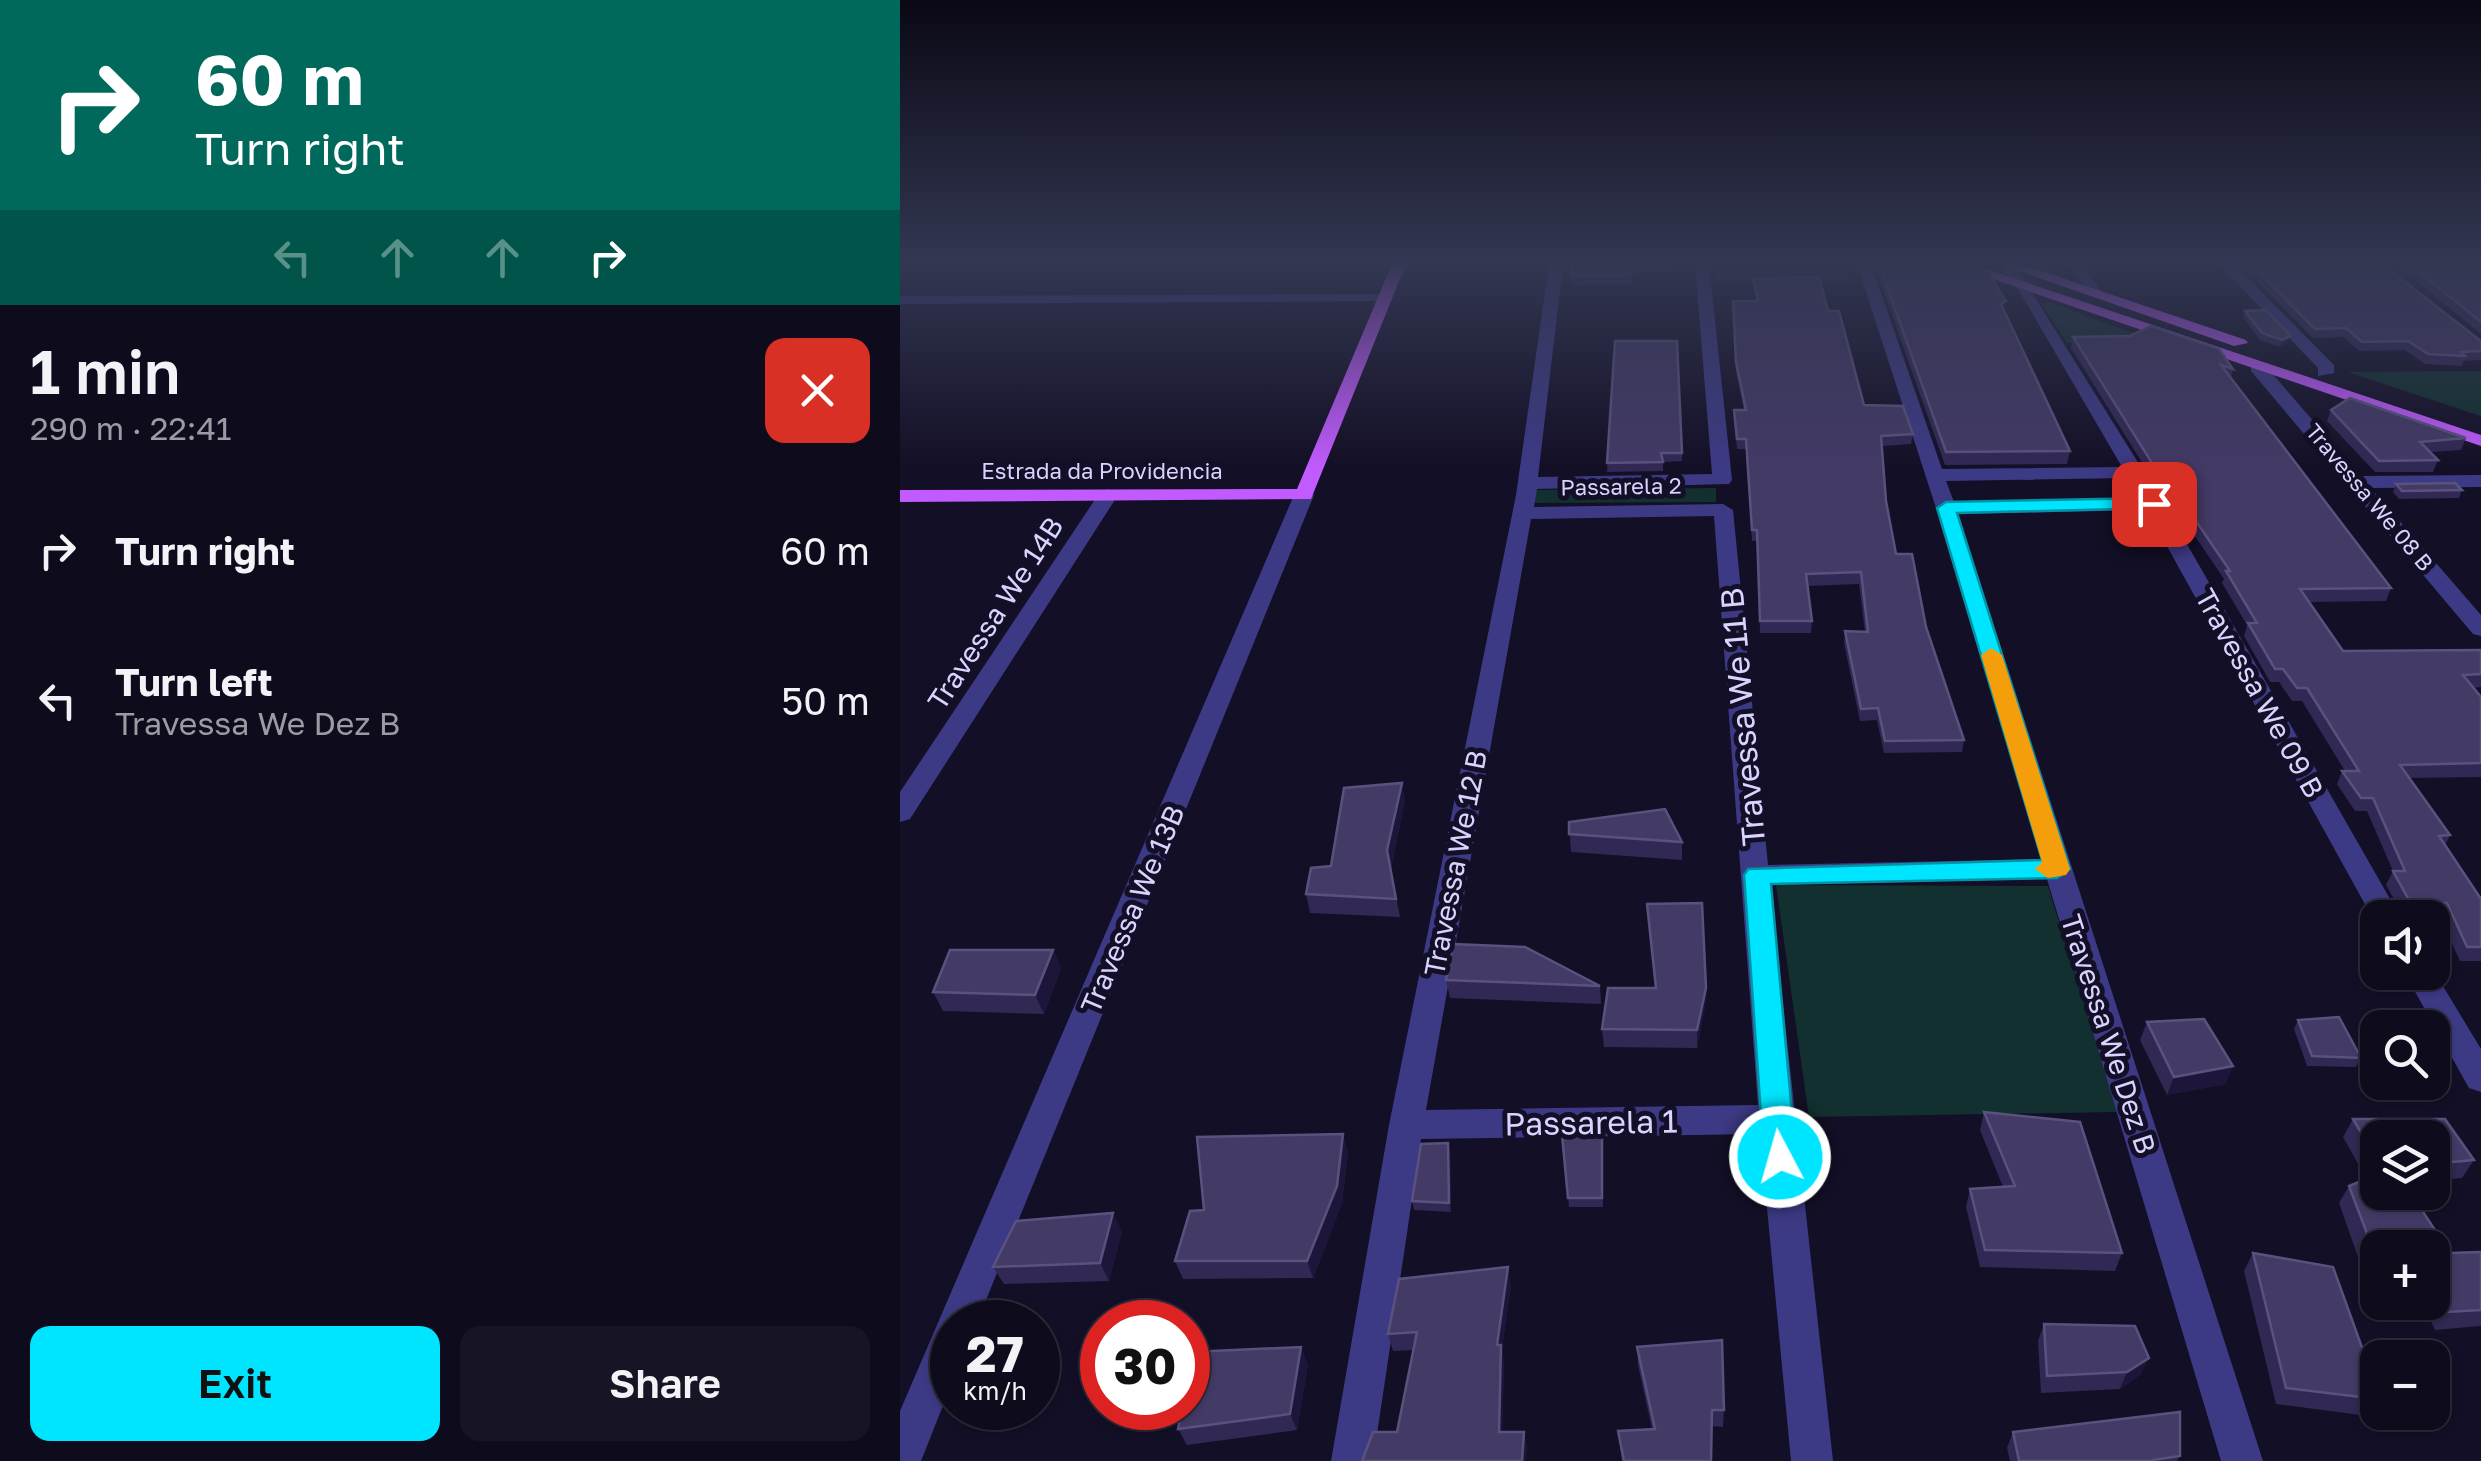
<!DOCTYPE html>
<html lang="en">
<head>
<meta charset="utf-8">
<style>
	body { margin:0; font-family:"Golos Text",sans-serif; background:#171425; color:#f1f3f6; height:100vh; display:flex; flex-direction:column; font-size:38px; white-space:nowrap }
	* { box-sizing:border-box; margin:0 }
	p { font-size:32px; color:#9b9ba3 }
	.icon { flex:none; width:55px; height:55px; fill:none; stroke:currentColor; stroke-width:2; stroke-linecap:round; stroke-linejoin:round }
	.map { position:relative; flex:1; overflow:hidden }
	.sheet { display:flex; flex-direction:column; background:#0e0b1c; width:900px }
	.sheet>* { flex:none }
	.hud { background:#00695c; color:#fff; overflow:hidden }
	.buttons { position:absolute; left:1460px; top:900px; display:grid; gap:20px }
	.buttons a { display:grid; place-items:center; width:90px; height:90px; border-radius:20px; background:#0e0b1c; box-shadow:0 2px 8px #0004,0 0 0 2px #2e2b3b; font-size:50px }
	.speed { position:absolute; left:30px; top:1300px; display:flex; gap:20px; font-size:50px; font-weight:700; text-align:center }
	.speed>* { display:grid; place-content:center; width:130px; height:130px; border-radius:50%; background:#0e0b1c; box-shadow:0 2px 8px #0004,0 0 0 2px #2e2b3b; line-height:1 }
	.speed small { font-size:25px; font-weight:400 }
	.speed .limit { border:15px solid #d22; background:#fff; color:#111 }
	.pin { position:absolute; display:grid; place-items:center; width:85px; height:85px; color:#fff; margin:-42px; border-radius:20px; box-shadow:0 5px 15px #0006 }
	.me { position:absolute; width:110px; margin:-55px; rotate:354deg; stroke-linejoin:round; filter:drop-shadow(0 0 8px #0008) }
	.turn { display:flex; align-items:center; gap:35px; height:210px; padding:0 30px; font-size:45px }
	.turn .icon { width:130px; height:130px; stroke-width:2.5 }
	.turn b { display:block; font-size:70px; line-height:85px }
	.lanes { display:flex; align-items:center; height:95px; padding:0 30px; background:#0003; justify-content:center; gap:50px; direction:ltr }
	.lanes .off { opacity:.35 }
	.round { display:grid; place-items:center; flex:none; width:105px; height:105px; border-radius:20px; background:#171425 }
	.head { display:flex; align-items:center; justify-content:space-between; height:170px; padding:0 30px }
	h1 { font-size:60px; font-weight:600; line-height:75px }
	.cta { display:flex; gap:20px; margin-top:auto; padding:20px 30px }
	.cta a { flex:1; height:115px; border-radius:20px; background:#00e5ff; color:#111; font-size:40px; font-weight:600; line-height:115px; text-align:center }
	.cta a+a { background:#171425; color:#f1f3f6 }
	ul { padding:0; list-style:none }
	li { display:flex; align-items:center; gap:30px; height:150px; padding:0 30px }
	li div { flex:1 }
	li b { display:block; font-size:38px }
	li em { font-style:normal }
	main { display:flex; flex:1; min-height:0 }
	.map>svg:first-child { display:block }
	.green { fill:#12302f }
	.lines { fill:none; stroke-linecap:round; stroke-linejoin:round }
	.minor { fill:#3d3a85; fill-rule:evenodd }
	.major { fill:#c25bff; fill-rule:evenodd }
	.wall { fill:#312854 }
	.shaded-wall { fill:#1d163a }
	.building { fill:#433a66; stroke:#5a527e; stroke-width:2.5 }
	.route { fill:#00e5ff; stroke:#0095a6; stroke-width:2.5 }
	.slow { fill:#f59e0b }
	.labels { text-anchor:middle; dominant-baseline:central; stroke-width:10; stroke-linejoin:round; paint-order:stroke }
	.far-street-label { font-size:22px; fill:#d9d4ff; stroke:#130f26 }
	.street-label { font-size:28px; fill:#d9d4ff; stroke:#130f26 }
	.near-street-label { font-size:32px; fill:#d9d4ff; stroke:#130f26 }
</style>
</head>
<body>
<main>
<section class="sheet">
<div class="hud">
<div class="turn"><svg class="icon" aria-label="right" viewBox="0 0 24 24"><path d="M7 20v-9h11M14 6l5 5-5 5"/></svg><div><b>60 m</b>Turn right</div></div>
<div class="lanes"><svg class="icon off" aria-label="left" viewBox="0 0 24 24"><path d="M17 20v-9H6M10 6l-5 5 5 5"/></svg><svg class="icon off" aria-label="ahead" viewBox="0 0 24 24"><path d="M12 20V5M6 11l6-6 6 6"/></svg><svg class="icon off" aria-label="ahead" viewBox="0 0 24 24"><path d="M12 20V5M6 11l6-6 6 6"/></svg><svg class="icon" aria-label="right" viewBox="0 0 24 24"><path d="M7 20v-9h11M14 6l5 5-5 5"/></svg></div>
</div>
<div class="head"><div><h1>1 min</h1><p>290 m · 22:41</p></div><a class="round" style="background:#d93025;color:#fff"><svg class="icon" aria-label="close" viewBox="0 0 24 24"><path d="M6 6l12 12M18 6L6 18"/></svg></a></div>
<ul>
<li><svg class="icon" aria-label="right" viewBox="0 0 24 24"><path d="M7 20v-9h11M14 6l5 5-5 5"/></svg><div><b>Turn right</b></div><em>60 m</em></li>
<li><svg class="icon" aria-label="left" viewBox="0 0 24 24"><path d="M17 20v-9H6M10 6l-5 5 5 5"/></svg><div><b>Turn left</b><p>Travessa We Dez B</p></div><em>50 m</em></li>
</ul>
<div class="cta"><a>Exit</a><a>Share</a></div>
</section>
<div class="map">
<svg width="1581" height="1461" viewBox="0 0 1581 1461">
	<rect width="100%" height="100%" fill="#130f26"/>
	<!-- green -->
	<g class="green">
		<polygon points="814,264 945,264 950,281 816,282"/>
		<polygon points="1149,302 1256,342 1167,343 1142,304"/>
		<polygon points="1581,371 1581,416 1448,372"/>
		<polygon points="816,488 816,502 632,503 634,490"/>
		<polygon points="876,885 1148,886 1217,1112 909,1117"/>
	</g>
	<g class="lines">
		<!-- minor -->
		<g class="minor">
			<path d="M649,264H663L638,477L812,474L795,264H809L832,480L829,484L637,489L634,507L823,504L833,510L868,865L1141,859L1036,508L957,264H971L1042,469L1222,467L1121,294L1100,265L1114,264L1264,504L1501,918H1478L1477,926L1247,510L1058,514L1363,1461H1321L1147,879L870,885L933,1461H891L860,1134L521,1139L473,1461H431L489,1125L616,495ZM1229,478L1241,498L1054,502L1046,481ZM814,516L858,1105L526,1110L631,519Z"/>
			<polygon points="1168,264 1182,264 1202,292 1200,295 1190,295"/>
			<polygon points="1319,264 1334,264 1434,365 1434,373 1418,376 1418,368"/>
			<polygon points="488,294 488,300 483,301 0,304 0,296"/>
			<polygon points="1351,363 1363,363 1461,476 1581,475 1581,487 1471,488 1581,615 1581,636 1573,634 1351,371"/>
			<polygon points="208,489 218,495 10,819 0,822 0,792 198,495"/>
			<polygon points="404,489 414,495 77,1322 52,1322 52,1383 21,1461 0,1461 0,1411 394,495"/>
			<polygon points="1532,968 1581,1049 1581,1092 1569,1088 1504,972 1532,972"/>
		</g>
		<!-- major -->
		<g class="major">
			<polygon points="492,264 506,264 411,499 0,502 0,490 397,489"/>
			<polygon points="1049,264 1071,264 1581,435 1581,446"/>
			<polygon points="1121,264 1346,340 1348,343 1334,346 1105,266"/>
		</g>
	</g>
	<!-- wall -->
	<g class="wall">
		<polygon points="671,264 775,264 775,271 732,270 732,284 672,285"/>
		<polygon points="974,264 1067,264 1104,311 1170,451 1167,464 1045,465"/>
		<polygon points="1340,264 1482,264 1581,341 1581,360 1563,361 1562,366 1525,364 1505,350 1459,351 1443,337 1413,338"/>
		<polygon points="1496,264 1581,264 1581,334"/>
		<polygon points="853,279 928,311 964,405 1013,434 1011,444 982,446 986,501 996,554 1026,627 1064,740 1062,752 984,753 977,720 960,721 944,643 945,631 965,632 959,584 908,586 912,621 911,633 860,633 857,541 852,541 846,449 837,449 834,421 834,410 844,410 836,371 833,311 856,301"/>
		<polygon points="1345,311 1389,343 1380,347 1360,340 1343,317"/>
		<polygon points="1230,336 1333,369 1331,377 1491,588 1486,601 1409,602 1443,651 1581,650 1581,687 1573,688 1581,697 1581,777 1509,778 1550,835 1545,845 1581,899 1581,961 1560,961 1540,917 1504,917 1486,885 1493,871 1467,811 1455,811 1437,784 1442,771 1445,771 1402,701 1392,701 1379,682 1370,682 1344,636 1347,625 1322,583 1324,579 1280,514 1274,514 1171,348 1173,337"/>
		<polygon points="715,341 782,453 782,461 763,462 763,471 707,472"/>
		<polygon points="1431,410 1566,438 1561,450 1530,452 1538,460 1533,472 1475,472 1427,421"/>
		<polygon points="1496,484 1562,490 1559,498 1499,499 1493,492"/>
		<polygon points="505,800 491,868 500,917 410,913 406,894 431,866"/>
		<polygon points="669,822 782,842 782,860 671,852"/>
		<polygon points="747,904 806,988 805,1006 797,1048 704,1047 702,1029 755,988"/>
		<polygon points="153,950 161,968 144,1014 43,1011 33,992"/>
		<polygon points="546,980 700,986 701,1004 550,998"/>
		<polygon points="1398,1020 1461,1058 1456,1067 1407,1066 1394,1029"/>
		<polygon points="1247,1022 1333,1066 1325,1084 1267,1095 1240,1040"/>
		<polygon points="1084,1112 1222,1253 1215,1271 1080,1267 1066,1207 1070,1189 1103,1187 1080,1130"/>
		<polygon points="1453,1119 1545,1119 1574,1160 1562,1178 1532,1181 1532,1138 1478,1138 1478,1192 1510,1192 1550,1253 1581,1252 1581,1326 1535,1330 1522,1302 1532,1302 1532,1248 1478,1248 1478,1260 1458,1257 1439,1203 1449,1186 1466,1178 1443,1137"/>
		<polygon points="662,1135 703,1145 703,1207 669,1207"/>
		<polygon points="548,1143 550,1152 551,1212 514,1210 512,1201"/>
		<polygon points="448,1152 442,1203 413,1278 283,1279 275,1261 304,1210"/>
		<polygon points="222,1231 209,1281 104,1284 93,1267"/>
		<polygon points="1353,1253 1478,1392 1478,1403 1468,1416 1376,1404 1344,1271"/>
		<polygon points="611,1285 602,1348 604,1362 602,1432 624,1432 627,1448 497,1432 514,1350 493,1351 488,1334"/>
		<polygon points="1144,1324 1241,1374 1220,1389 1141,1393 1138,1341"/>
		<polygon points="737,1347 824,1410 823,1427 812,1426 811,1461 722,1461 718,1431 752,1429 738,1365"/>
		<polygon points="408,1364 397,1430 287,1445 278,1429"/>
		<polygon points="1113,1432 1280,1456 1277,1461 1110,1461 1107,1448"/>
	</g>
	<!-- shaded-wall -->
	<g class="shaded-wall">
		<polygon points="1391,336 1389,343 1380,347 1382,340"/>
		<polygon points="502,783 505,800 491,868 500,917 487,850"/>
		<polygon points="153,950 161,968 144,1014 135,995"/>
		<polygon points="806,988 805,1006 797,1048 797,1030"/>
		<polygon points="1333,1066 1325,1084 1267,1095 1274,1077"/>
		<polygon points="443,1134 448,1152 442,1203 413,1278 407,1261"/>
		<polygon points="548,1143 550,1152 551,1212 549,1203"/>
		<polygon points="213,1213 222,1231 209,1281 200,1263"/>
		<polygon points="608,1267 611,1285 602,1348 604,1362 602,1449 599,1432 597,1345"/>
		<polygon points="401,1347 408,1364 397,1430 390,1414"/>
		<polygon points="1249,1358 1241,1374 1220,1389 1227,1372"/>
		<polygon points="624,1432 627,1448 626,1461 622,1461"/>
	</g>
	<!-- building -->
	<g class="building">
		<polygon points="671,264 731,264 732,275 672,276"/>
		<polygon points="979,264 1067,264 1087,271 1106,301 1101,304 1170,451 1046,452"/>
		<polygon points="1350,264 1482,264 1581,341 1581,351 1561,352 1565,356 1528,354 1508,341 1462,342 1446,328 1415,329"/>
		<polygon points="1509,264 1581,264 1581,322"/>
		<polygon points="919,277 928,311 939,311 964,405 1003,406 1013,434 981,436 986,501 996,554 1012,554 1026,627 1064,740 985,741 978,708 961,709 945,631 968,632 961,572 906,574 912,621 860,621 857,530 852,530 846,439 837,439 834,410 846,410 836,362 833,301 858,301 853,279"/>
		<polygon points="1366,310 1391,336 1382,340 1362,333 1345,311"/>
		<polygon points="1251,326 1319,349 1333,369 1321,365 1491,588 1400,589 1443,651 1581,650 1581,674 1563,675 1581,697 1581,763 1500,765 1550,835 1539,836 1581,899 1581,947 1567,947 1547,903 1511,904 1493,871 1505,871 1473,798 1461,798 1442,771 1459,771 1407,688 1397,688 1383,669 1375,669 1348,623 1357,623 1326,571 1330,571 1283,502 1277,503 1173,337 1230,336"/>
		<polygon points="715,341 777,341 782,453 761,453 763,462 707,463"/>
		<polygon points="1450,398 1566,438 1520,442 1538,460 1479,461 1431,410"/>
		<polygon points="1555,483 1562,490 1502,491 1496,484"/>
		<polygon points="502,783 487,850 496,899 406,894 411,868 431,866 444,788"/>
		<polygon points="765,809 782,842 669,834 669,822"/>
		<polygon points="802,903 806,988 797,1030 702,1029 708,988 756,988 747,904"/>
		<polygon points="553,944 625,947 700,986 546,980"/>
		<polygon points="50,950 153,950 135,995 33,992"/>
		<polygon points="1439,1017 1461,1058 1412,1056 1398,1020"/>
		<polygon points="1304,1019 1333,1066 1274,1077 1247,1022"/>
		<polygon points="1084,1112 1180,1122 1222,1253 1085,1250 1070,1189 1115,1186"/>
		<polygon points="1453,1119 1545,1119 1574,1160 1532,1164 1532,1138 1478,1138 1478,1162"/>
		<polygon points="443,1134 437,1186 407,1261 275,1261 290,1211 304,1210 297,1137"/>
		<polygon points="662,1135 702,1136 702,1198 668,1198"/>
		<polygon points="548,1143 549,1203 512,1201 521,1144"/>
		<polygon points="1478,1174 1478,1192 1510,1192 1550,1253 1581,1252 1581,1310 1547,1312 1532,1281 1532,1248 1517,1248 1469,1239 1449,1186"/>
		<polygon points="213,1213 200,1263 93,1267 116,1221"/>
		<polygon points="1353,1253 1433,1267 1478,1392 1478,1399 1386,1388"/>
		<polygon points="608,1267 597,1345 601,1345 599,1432 624,1432 622,1461 462,1461 473,1432 497,1432 517,1332 488,1334 499,1279"/>
		<polygon points="1144,1324 1235,1326 1249,1358 1227,1372 1147,1376"/>
		<polygon points="822,1340 824,1410 812,1410 811,1461 724,1461 718,1431 755,1429 737,1347"/>
		<polygon points="401,1347 390,1414 278,1429 282,1408 288,1408 288,1375 291,1352"/>
		<polygon points="1280,1412 1280,1456 1253,1460 1253,1461 1119,1461 1113,1432"/>
	</g>
	<!-- sky -->
	<linearGradient id="sky" x2="0" y2="1"><stop stop-color="#0a0815"/><stop offset="0.56" stop-color="#333752"/><stop offset="1" stop-color="#333752" stop-opacity="0"/></linearGradient>
	<rect width="1581" height="469" fill="url(#sky)"/>
	<!-- route -->
	<polygon class="route" points="1254,498 1263,504 1260,508 1057,513 1170,869 1157,878 871,884 896,1157 891,1167 880,1171 869,1167 864,1157 844,875 848,869 1142,860 1037,508 1046,502"/>
	<!-- slow -->
	<polygon class="slow" points="1091,648 1102,655 1170,869 1166,875 1148,878 1135,869 1142,862 1081,655"/>
	<g class="labels">
		<!-- far-street labels -->
		<g class="far-street-label">
			<text x="202" y="470">Estrada da Providencia</text>
			<text transform="translate(721 486) rotate(-1)">Passarela 2</text>
			<text transform="translate(1470 497) rotate(50)">Travessa We 08 B</text>
		</g>
		<!-- street labels -->
		<g class="street-label">
			<text transform="translate(95 613) rotate(-57)">Travessa We 14B</text>
			<text transform="translate(1360 693) rotate(61)">Travessa We 09 B</text>
			<text transform="translate(555 863) rotate(-79)">Travessa We 12 B</text>
			<text transform="translate(232 909) rotate(-67)">Travessa We 13B</text>
			<text transform="translate(1209 1034) rotate(72)">Travessa We Dez B</text>
		</g>
		<!-- near-street labels -->
		<g class="near-street-label">
			<text transform="translate(842 717) rotate(-95)">Travessa We 11 B</text>
			<text transform="translate(691 1122) rotate(-1)">Passarela 1</text>
		</g>
	</g>
</svg>
<div class="buttons">
<a><svg class="icon" aria-label="sound" viewBox="0 0 24 24"><path d="M4 9h4l5-4v14l-5-4H4zM17 9q2 3 0 6"/></svg></a>
<a><svg class="icon" aria-label="search" viewBox="0 0 24 24"><circle cx="10" cy="10" r="6"/><path d="M15 15l6 6"/></svg></a>
<a><svg class="icon" aria-label="layers" viewBox="0 0 24 24"><path d="M12 4l9 5-9 5-9-5zM3 14l9 5 9-5"/></svg></a>
<a>+</a>
<a>−</a>
</div>
<div class="speed"><div>27<small>km/h</small></div><div class="limit">30</div></div>
<div class="pin" style="left:1254px;top:504px;background:#d93025"><svg class="icon" aria-label="arrive" viewBox="0 0 24 24"><path d="M6 21V4h12l-3 4 3 4H6"/></svg></div>
<svg class="me" style="left:880px;top:1157px" viewBox="-20 -20 40 40"><circle r="17" fill="#00e5ff" stroke="#fff" stroke-width="3"/><path d="M0-11L8 9 0 5-8 9z" fill="#fff"/></svg>
</div>
</main>
</body>
</html>
